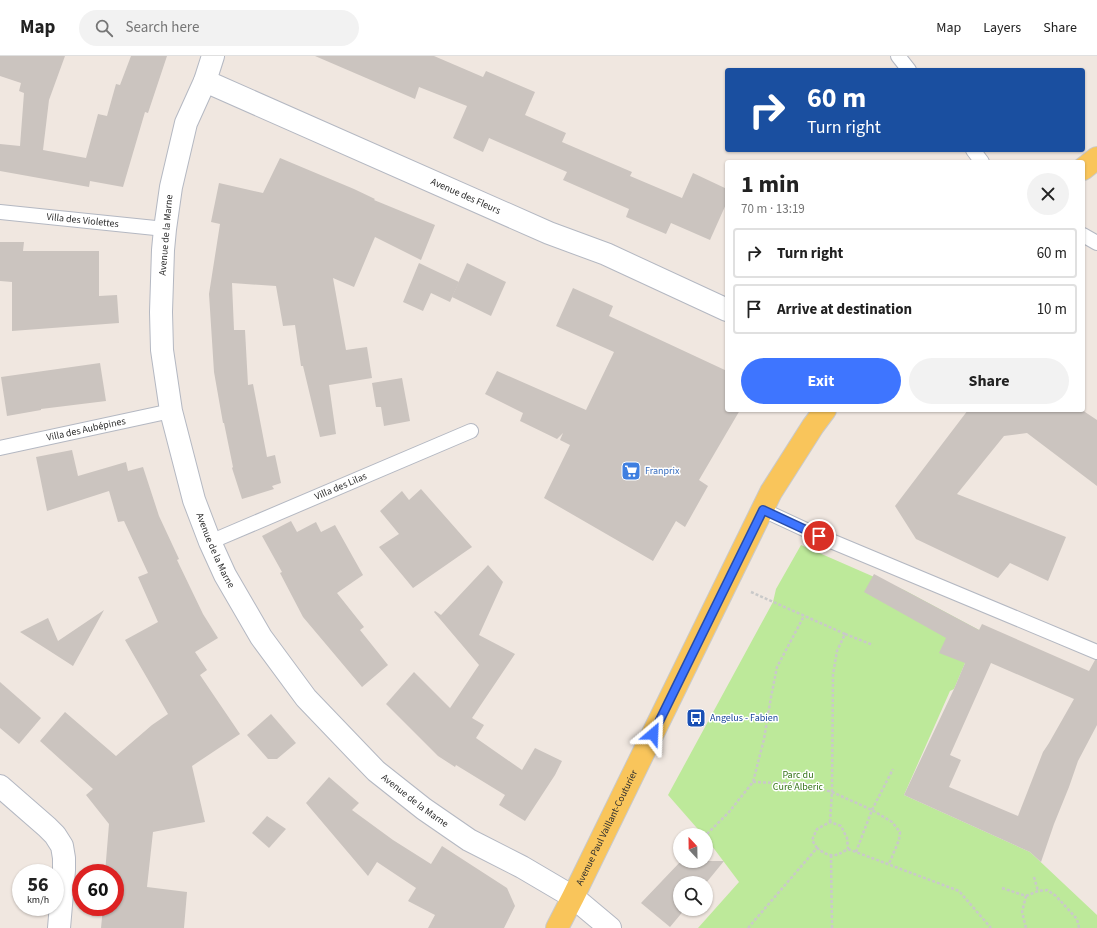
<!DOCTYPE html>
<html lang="en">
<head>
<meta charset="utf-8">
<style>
	body { margin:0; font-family:"Source Sans 3",sans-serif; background:#f2f2f2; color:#222; height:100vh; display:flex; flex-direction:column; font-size:15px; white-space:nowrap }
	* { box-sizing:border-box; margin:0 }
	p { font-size:13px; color:#767676 }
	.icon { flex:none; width:22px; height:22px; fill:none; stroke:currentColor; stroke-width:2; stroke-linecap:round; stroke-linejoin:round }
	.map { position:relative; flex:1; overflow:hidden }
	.side { position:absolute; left:725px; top:104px; width:360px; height:252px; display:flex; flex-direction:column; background:#fff; border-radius:4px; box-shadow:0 1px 3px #0004 }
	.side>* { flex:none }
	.hud { position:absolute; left:725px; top:12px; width:360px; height:84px; border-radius:4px; box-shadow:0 1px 3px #0004; background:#1a4fa0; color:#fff; overflow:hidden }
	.needle { width:26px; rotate:338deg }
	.buttons { position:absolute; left:673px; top:772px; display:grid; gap:8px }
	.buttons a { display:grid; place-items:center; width:40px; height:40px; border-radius:50%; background:#fff; box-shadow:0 1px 3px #0004; font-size:20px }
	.speed { position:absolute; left:12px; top:808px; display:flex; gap:8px; font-size:20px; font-weight:700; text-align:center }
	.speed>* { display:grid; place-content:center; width:52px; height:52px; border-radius:50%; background:#fff; box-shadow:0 1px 3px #0004; line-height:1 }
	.speed small { font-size:10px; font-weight:400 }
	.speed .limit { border:6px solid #d22; background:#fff; color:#111 }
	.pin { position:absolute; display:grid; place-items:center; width:34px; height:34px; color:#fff; margin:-17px; border:2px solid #fff; border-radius:50%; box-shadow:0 1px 4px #0007 }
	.me { position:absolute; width:44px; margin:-22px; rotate:26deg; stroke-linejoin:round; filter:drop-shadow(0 0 3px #0008) }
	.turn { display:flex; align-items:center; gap:14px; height:84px; padding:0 16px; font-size:18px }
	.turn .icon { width:52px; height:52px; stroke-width:2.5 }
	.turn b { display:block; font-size:28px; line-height:34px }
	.round { display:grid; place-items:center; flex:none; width:42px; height:42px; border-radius:21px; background:#f2f2f2 }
	.overview { display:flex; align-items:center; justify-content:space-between; height:68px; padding:0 16px }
	h1 { font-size:24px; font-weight:700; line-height:30px }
	.cta { display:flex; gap:8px; margin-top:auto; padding:8px 16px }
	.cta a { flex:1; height:46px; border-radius:24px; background:#3e75ff; color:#fff; font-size:16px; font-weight:700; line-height:46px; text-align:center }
	.cta a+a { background:#f2f2f2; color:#222 }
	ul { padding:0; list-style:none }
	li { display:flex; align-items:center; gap:12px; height:50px; margin:0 8px 6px; padding:0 8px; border:2px solid #e0e0e0; border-radius:4px }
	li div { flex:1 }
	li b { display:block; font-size:15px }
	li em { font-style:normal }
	header { display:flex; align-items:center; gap:24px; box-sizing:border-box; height:56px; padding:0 20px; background:#fff; border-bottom:1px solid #e0e0e0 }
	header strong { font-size:19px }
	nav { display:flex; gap:22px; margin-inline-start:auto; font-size:14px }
	.search { width:280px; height:36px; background:#f2f2f2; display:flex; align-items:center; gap:10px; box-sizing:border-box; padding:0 14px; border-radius:22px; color:#767676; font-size:15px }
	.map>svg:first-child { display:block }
	.green { fill:#bde99a }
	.building { fill:#cbc4bf; fill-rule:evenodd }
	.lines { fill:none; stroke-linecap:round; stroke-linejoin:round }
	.service-casing { stroke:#b4b8c2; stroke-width:16 }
	.minor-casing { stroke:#b4b8c2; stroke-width:24 }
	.primary-casing { stroke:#c9c9c9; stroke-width:24 }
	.path { stroke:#c9c9c9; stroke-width:2.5; stroke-dasharray:3 2; stroke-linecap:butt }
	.service { stroke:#fff; stroke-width:14 }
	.minor { stroke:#fff; stroke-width:22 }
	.primary { stroke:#f9c55b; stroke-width:22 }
	.route-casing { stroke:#284ca6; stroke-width:10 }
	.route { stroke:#3e75ff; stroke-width:7 }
	.labels { text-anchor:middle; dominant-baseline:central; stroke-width:3; stroke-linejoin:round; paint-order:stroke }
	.street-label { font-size:10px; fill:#2e2e2e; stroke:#fff }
	.shop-label { font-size:10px; fill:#366cbe; stroke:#fff; text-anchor:start }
	.transit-label { font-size:10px; fill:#164399; stroke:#fff; text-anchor:start }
	.park-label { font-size:10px; fill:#337217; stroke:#fff }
</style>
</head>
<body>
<header>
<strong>Map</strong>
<div class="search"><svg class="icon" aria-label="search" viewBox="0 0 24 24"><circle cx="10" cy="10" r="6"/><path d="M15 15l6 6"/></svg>Search here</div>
<nav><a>Map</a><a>Layers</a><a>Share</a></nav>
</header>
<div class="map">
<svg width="1097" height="872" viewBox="0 0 1097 872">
	<rect width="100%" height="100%" fill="#f0e7e0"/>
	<!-- green -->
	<polygon class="green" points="801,489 904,534 979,574 954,633 950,635 904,739 1030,796 1097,859 1097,872 698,872 739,826 706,782 706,779 703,779 668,739 773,546 776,533"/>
	<!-- building -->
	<g class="building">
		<polygon points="0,0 65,0 49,44 43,94 86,102 98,58 107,60 116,28 120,29 131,0 167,0 148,57 145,56 123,131 90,125 89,131 0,115 0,88 20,90 24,37 19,35 21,27 0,20"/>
		<polygon points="315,0 434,0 483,21 486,15 535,36 525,59 566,77 562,86 632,116 630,120 682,142 693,117 727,133 727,146 710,184 671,167 666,178 626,161 629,153 563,124 567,116 489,82 483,96 453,82 467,50 419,31 415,43"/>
		<polygon points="280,102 354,133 375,143 374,144 435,169 421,204 375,181 354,231 333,222 346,294 367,291 372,322 329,329 336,378 320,381 303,310 301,310 295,269 283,270 276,230 232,227 234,274 245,274 248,329 253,328 267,401 275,399 281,427 272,430 274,433 242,443 232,412 233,411 224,367 223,367 214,316 209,238 220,168 211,166 219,127 263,137"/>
		<polygon points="0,186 24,186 23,195 99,195 99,240 117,239 119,267 12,275 12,226 0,225"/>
		<polygon points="419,207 459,226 450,246 431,237 423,255 403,246"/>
		<polygon points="467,207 506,226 491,260 452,241"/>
		<polygon points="573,232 613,250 609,260 727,315 727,354 740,354 699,424 708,430 685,471 676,465 653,505 544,442 570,389 560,384 563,377 557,383 520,365 523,357 485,338 497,315 586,354 614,296 556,270"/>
		<polygon points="100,307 106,345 41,353 41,354 7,360 1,321"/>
		<polygon points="402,322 410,365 384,370 381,351 376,351 372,327"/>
		<polygon points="968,354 1082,354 1097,364 1097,430 1027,377 1004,380 957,438 1066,481 1048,525 1010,507 998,522 916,483 895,450"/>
		<polygon points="72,394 78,420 126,406 128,415 143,411 159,460 179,503 177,504 203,558 218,582 195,596 207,614 200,619 240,678 192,710 205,766 153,776 147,831 187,836 184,872 101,872 103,851 115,851 115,817 105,817 109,768 86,739 93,733 40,685 65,656 116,700 152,669 168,658 125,584 158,566 138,521 148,517 124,465 118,466 109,435 47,455 36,401"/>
		<polygon points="421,433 472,491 413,532 379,491 399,478 380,455 402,435 409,444"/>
		<polygon points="291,465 297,476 316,466 321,476 335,469 363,519 337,537 364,571 360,574 388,609 362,631 303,561 280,517 282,516 262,480"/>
		<polygon points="488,509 503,526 479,579 515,598 472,662 484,669 476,682 522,714 535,692 562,705 555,719 525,765 499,749 505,739 456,709 455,711 438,700 386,648 414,616 450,652 479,609 434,556 435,555 441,559"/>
		<path d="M874,518L979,574L982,568L1089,615L1095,604H1097V669L1078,705L1069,731L1054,768L1041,806L1030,796L904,739L954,633L965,607L939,597L946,582L864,536ZM991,607L1074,643L1049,687L1043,696L1018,760L949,731L961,704L950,699Z"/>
		<polygon points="104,554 73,610 20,576 48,562 58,585"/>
		<polygon points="0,626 41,662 19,688 0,672"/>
		<polygon points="271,658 296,687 277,703 268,703 247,679"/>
		<polygon points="329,721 359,747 352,754 393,784 431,808 442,790 507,832 515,850 504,872 428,872 435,859 408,845 416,832 377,806 368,820 306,747"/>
		<polygon points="267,760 286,773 269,792 252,777"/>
		<polygon points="681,805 724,805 706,827 680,827 680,853 685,853 670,871 641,847"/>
	</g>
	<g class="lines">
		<!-- service casing -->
		<g class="service-casing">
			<g id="service">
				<polyline points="898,0 909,14"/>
				<polyline points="973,94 982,106"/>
				<path id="s1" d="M0,156L165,173"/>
				<polyline points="1083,179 1097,187"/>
				<path id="s2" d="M0,392L171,355"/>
				<polyline points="763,454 819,480 1097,596"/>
				<path id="s3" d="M210,486L471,375"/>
			</g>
		</g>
		<!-- minor casing -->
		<g class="minor-casing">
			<g id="minor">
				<path id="s4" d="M213,0L205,25L186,67L171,131L165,173L163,194L161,256L162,294L171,355L194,444L210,486L225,519L261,581L306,642L376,715L424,753L469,784L522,811L573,841L610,872"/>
				<path id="s5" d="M205,25L549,177L606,198L727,254"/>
				<polyline points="0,730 47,771 55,779 62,790 64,802 64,814 59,872"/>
			</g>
		</g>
		<!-- primary casing -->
		<g class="primary-casing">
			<g id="primary">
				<polyline points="1083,113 1097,102"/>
				<path id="s6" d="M557,872L573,841L771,436L813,370L825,354"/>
			</g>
		</g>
		<!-- path -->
		<g class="path">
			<polyline points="751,536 845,578 837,595 833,618 832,736 830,766"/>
			<polyline points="845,578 873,589"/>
			<polyline points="753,726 806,728 832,736 872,754 892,766 900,776 899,784 889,808"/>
			<polyline points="707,778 729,756 753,726 764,683 771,641 777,611 804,560"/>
			<polyline points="817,792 812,784 817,773 830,766 841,770 847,782 848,793"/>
			<polyline points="856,796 872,754 893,713"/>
			<polyline points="831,799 832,872"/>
			<polyline points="1034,821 1038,835"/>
			<polyline points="1002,832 1026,840 1022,856 1026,872"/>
			<polyline points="1026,840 1038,835 1047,834 1056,840 1077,863 1079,872"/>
			<path d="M748,872L817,792C830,802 835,801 848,793L959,835L991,872"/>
		</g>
		<!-- service -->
		<use href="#service" class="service"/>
		<!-- minor -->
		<use href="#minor" class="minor"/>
		<!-- primary -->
		<use href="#primary" class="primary"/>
	</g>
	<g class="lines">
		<!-- route casing -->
		<g class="route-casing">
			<polyline id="route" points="653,678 763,454 819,480"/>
		</g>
		<!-- route -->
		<use href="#route" class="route"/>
	</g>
	<!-- icons -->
	<defs>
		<g id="supermarket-square" transform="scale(1)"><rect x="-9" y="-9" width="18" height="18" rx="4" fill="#3f7fe0" stroke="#fff"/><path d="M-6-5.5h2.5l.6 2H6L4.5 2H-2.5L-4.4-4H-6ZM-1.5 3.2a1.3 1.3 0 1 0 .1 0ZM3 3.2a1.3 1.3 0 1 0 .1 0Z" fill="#fff"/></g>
		<g id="bus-square" transform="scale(1)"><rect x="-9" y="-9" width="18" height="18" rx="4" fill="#1a4fb4" stroke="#fff"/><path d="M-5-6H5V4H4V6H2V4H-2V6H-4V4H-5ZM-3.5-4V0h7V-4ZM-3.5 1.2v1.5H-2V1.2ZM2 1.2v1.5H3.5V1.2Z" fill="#fff"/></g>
	</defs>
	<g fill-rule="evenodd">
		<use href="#supermarket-square" x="631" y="415"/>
		<use href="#bus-square" x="696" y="662"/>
	</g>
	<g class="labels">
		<!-- street labels -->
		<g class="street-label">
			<text stroke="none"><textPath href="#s5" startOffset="285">Avenue des Fleurs</textPath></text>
			<text stroke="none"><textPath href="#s1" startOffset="83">Villa des Violettes</textPath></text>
			<text transform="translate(166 179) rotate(-85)">Avenue de la Marne</text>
			<text stroke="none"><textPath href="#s2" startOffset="88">Villa des Aubépines</textPath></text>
			<text stroke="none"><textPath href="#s3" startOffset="142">Villa des Lilas</textPath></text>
			<text stroke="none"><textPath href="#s4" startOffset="510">Avenue de la Marne</textPath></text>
			<text stroke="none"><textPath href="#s4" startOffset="834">Avenue de la Marne</textPath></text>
			<text stroke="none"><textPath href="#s6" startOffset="112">Avenue Paul Vaillant-Couturier</textPath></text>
		</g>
		<!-- shop labels -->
		<g class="shop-label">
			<text x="645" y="415">Franprix</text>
		</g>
		<!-- transit labels -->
		<g class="transit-label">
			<text x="710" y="662">Angelus - Fabien</text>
		</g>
		<!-- park labels -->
		<g class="park-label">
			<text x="798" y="719">Parc du<tspan x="798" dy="12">Curé Alberic</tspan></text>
		</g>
	</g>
</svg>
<div class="buttons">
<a><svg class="needle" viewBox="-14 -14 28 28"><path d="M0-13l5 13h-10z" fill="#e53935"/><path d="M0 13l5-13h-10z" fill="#767676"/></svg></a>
<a><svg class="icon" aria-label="search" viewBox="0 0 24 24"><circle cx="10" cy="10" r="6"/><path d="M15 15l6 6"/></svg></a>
</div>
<div class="speed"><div>56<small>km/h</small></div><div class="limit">60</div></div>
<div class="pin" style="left:819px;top:480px;background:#d93025"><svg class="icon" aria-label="arrive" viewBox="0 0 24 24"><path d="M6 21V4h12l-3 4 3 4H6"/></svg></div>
<svg class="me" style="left:653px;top:678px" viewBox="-20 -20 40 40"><path d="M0-17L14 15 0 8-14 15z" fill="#3e75ff" stroke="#fff" stroke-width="4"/></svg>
<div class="hud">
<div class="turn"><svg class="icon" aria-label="right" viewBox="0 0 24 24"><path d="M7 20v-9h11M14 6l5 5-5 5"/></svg><div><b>60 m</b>Turn right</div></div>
</div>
<section class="side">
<div class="overview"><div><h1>1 min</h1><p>70 m · 13:19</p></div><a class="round"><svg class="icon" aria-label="close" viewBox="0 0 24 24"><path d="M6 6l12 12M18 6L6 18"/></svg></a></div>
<ul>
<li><svg class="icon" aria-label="right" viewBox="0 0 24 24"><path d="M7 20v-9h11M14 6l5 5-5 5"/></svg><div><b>Turn right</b></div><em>60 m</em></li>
<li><svg class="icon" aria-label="arrive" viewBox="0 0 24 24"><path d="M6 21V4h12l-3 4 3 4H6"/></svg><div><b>Arrive at destination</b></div><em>10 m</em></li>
</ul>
<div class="cta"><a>Exit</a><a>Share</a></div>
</section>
</div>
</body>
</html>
